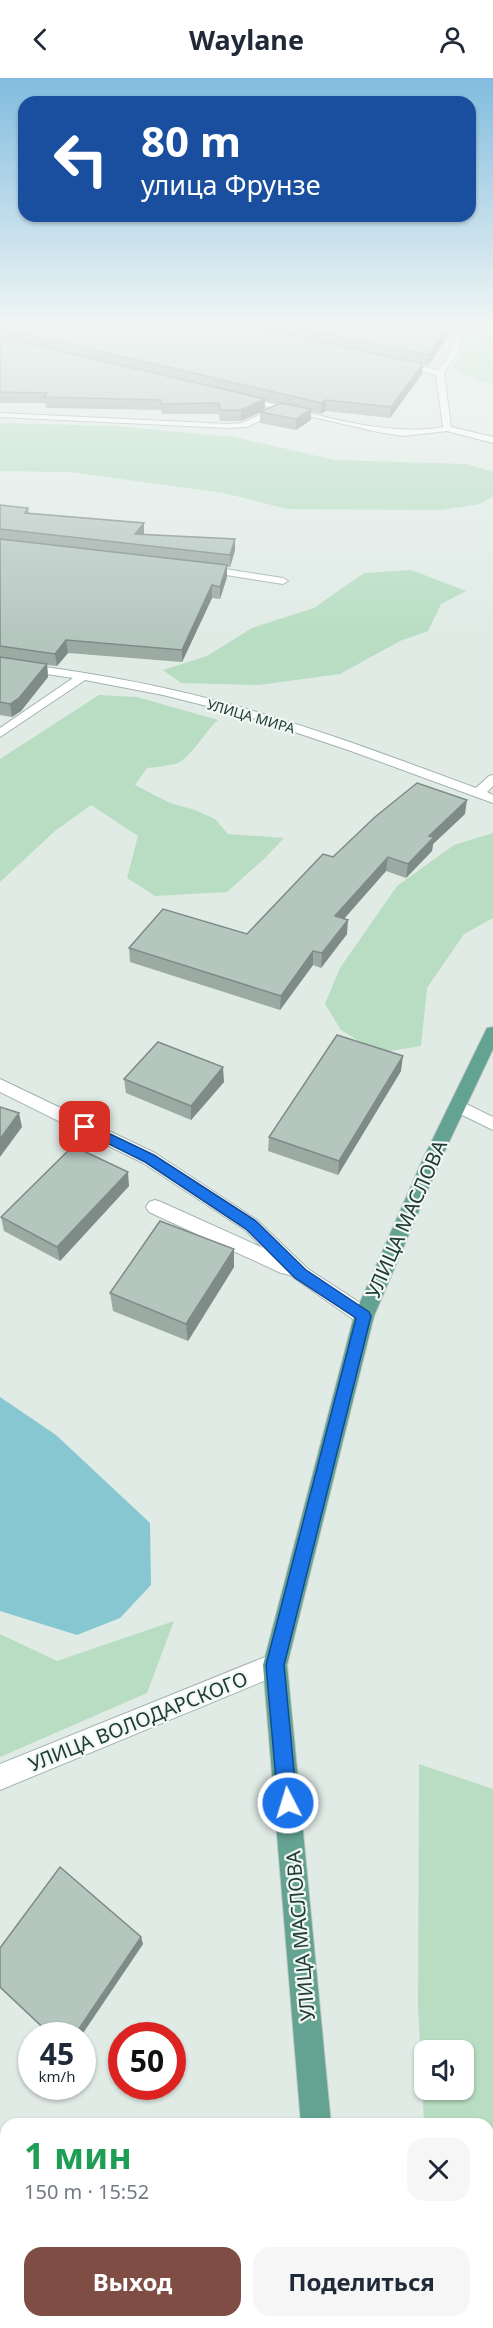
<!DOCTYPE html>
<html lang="ru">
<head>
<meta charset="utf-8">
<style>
	body { margin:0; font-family:"Noto Sans",sans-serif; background:#f6f6f7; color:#1f2937; height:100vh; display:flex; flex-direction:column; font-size:22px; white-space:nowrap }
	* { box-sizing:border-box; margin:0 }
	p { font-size:20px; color:#747a83 }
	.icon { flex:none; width:33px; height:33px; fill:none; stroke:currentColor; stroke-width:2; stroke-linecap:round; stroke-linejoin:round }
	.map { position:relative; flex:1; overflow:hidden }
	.details { position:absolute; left:0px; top:2040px; width:494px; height:210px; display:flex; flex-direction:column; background:#fff; border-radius:18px 18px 0 0; box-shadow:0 2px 4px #0004 }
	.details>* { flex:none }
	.guide { position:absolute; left:18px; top:18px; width:458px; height:126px; border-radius:18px; box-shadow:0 2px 4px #0004; background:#1a4fa0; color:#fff; overflow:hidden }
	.buttons { position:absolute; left:414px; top:1962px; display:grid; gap:12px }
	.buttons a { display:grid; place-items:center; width:60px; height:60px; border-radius:12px; background:#fff; box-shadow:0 2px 4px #0004; font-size:30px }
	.speed { position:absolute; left:18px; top:1944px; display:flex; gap:12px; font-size:30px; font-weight:700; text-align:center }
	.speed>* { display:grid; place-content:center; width:78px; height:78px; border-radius:50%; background:#fff; box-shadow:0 2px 4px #0004; line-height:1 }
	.speed small { font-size:15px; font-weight:400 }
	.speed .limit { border:9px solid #d22; background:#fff; color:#111 }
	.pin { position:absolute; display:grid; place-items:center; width:51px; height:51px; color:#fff; margin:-26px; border-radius:12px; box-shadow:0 3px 9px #0006 }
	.me { position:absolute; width:66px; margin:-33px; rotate:355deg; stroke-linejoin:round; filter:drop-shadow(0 0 4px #0008) }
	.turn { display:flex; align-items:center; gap:21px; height:126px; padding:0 24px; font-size:27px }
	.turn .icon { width:78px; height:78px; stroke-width:2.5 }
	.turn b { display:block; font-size:42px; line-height:51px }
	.round { display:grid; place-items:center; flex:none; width:63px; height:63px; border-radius:18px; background:#f6f6f7 }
	.head { display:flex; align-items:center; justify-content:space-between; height:102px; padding:0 24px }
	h1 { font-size:36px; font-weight:700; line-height:45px; color:#1e9e55 }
	.action { display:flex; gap:12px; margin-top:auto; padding:12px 24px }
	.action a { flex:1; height:69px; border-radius:18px; background:#7f4d44; color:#fff; font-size:24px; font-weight:700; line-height:69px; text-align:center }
	.action a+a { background:#f6f6f7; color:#1f2937 }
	header { display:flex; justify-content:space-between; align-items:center; height:78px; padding:0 24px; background:#fff; font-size:27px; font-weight:700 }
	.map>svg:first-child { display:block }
	.green { fill:#b8ddc2; fill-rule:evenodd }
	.water { fill:#86c7d2 }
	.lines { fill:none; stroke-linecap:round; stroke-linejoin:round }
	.minor-casing { stroke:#a3b3ad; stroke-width:2 }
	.major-casing { stroke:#c1c8c6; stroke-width:2 }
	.minor { fill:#fff; fill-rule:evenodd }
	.major { fill:#64a291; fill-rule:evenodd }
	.wall { fill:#9caaa4 }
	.shaded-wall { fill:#7f8b86 }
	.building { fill:#b5c6bf; stroke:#7f8b86; stroke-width:1.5 }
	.route { fill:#1a73e8; stroke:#114b97; stroke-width:1.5 }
	.labels { text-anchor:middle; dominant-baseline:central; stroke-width:4.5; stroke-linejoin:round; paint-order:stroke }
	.far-street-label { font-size:14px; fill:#203c34; stroke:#f1f8f4 }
	.near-street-label { font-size:20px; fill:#203c34; stroke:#f1f8f4 }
</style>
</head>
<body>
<header><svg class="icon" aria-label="back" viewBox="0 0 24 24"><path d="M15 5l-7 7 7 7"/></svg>Waylane<svg class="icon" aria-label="person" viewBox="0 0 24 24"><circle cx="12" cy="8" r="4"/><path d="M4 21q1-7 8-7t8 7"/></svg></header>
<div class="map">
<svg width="493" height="2250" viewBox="0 0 493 2250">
	<rect width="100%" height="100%" fill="#e0ebe6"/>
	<!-- green -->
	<g class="green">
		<polygon points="493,245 493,306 479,303 453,290 466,268 489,246"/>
		<polygon points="0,345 115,348 234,359 335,382 467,386 493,394 493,418 480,426 441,432 287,431 224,415 69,394 0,393"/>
		<polygon points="411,492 466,513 441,526 428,553 400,563 340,596 259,607 181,605 163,592 207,578 252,550 314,530 364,495"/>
		<path d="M99,617L137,619L218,642C205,653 191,681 175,686C166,688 156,689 147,690L135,707L170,725L195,732L215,741L228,756L284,760L265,780L227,814L155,818L127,800L138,758L91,727L55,753L0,804V681Z"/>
		<polygon points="493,755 493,840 464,856 427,910 421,968 378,975 341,952 325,926 340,890 397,808 454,767"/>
		<polygon points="174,1543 147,1615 0,1679 0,1556 57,1583"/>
		<path d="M419,1686L493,1711V2250H461L456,2244H488V2046H424L418,1928ZM464,1972V2012H424V1972Z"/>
	</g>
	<!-- water -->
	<polygon class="water" points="0,1319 56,1357 150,1445 151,1507 120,1540 77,1557 0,1533"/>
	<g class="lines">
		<!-- minor casing -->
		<g class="minor-casing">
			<g id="minor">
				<path d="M460,245H467L458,274L444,295L451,349L493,359V365L447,353L403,358L378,354L283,332L247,349L228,350L0,339V335L228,346L242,345L274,330L238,322L237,320L241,318C299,331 385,361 443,349L436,297L397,287L401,285L438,292L450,274Z"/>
				<polygon points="205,488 283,500 288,503 283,506 201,493 200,491"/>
				<path d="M0,583C74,592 148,604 221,624C308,647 392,679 476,710L489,698L493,697V708L487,714L493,717V725L351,673L247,638L163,617L85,602L0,659V650L73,600L0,589Z"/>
				<polygon points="0,1001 155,1075 257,1142 308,1191 371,1232 374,1238 371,1244 364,1246 357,1244 290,1197 281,1195 149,1134 146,1129 149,1124 155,1122 161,1124 263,1170 245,1152 143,1085 0,1014"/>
				<polygon points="458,1022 493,1039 493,1052 452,1032 450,1028 452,1024"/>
				<polygon points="275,1575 283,1579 287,1587 283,1595 0,1712 0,1686"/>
			</g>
		</g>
		<!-- major casing -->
		<g class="major-casing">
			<g id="major">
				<polygon points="493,949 493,971 441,1081 374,1238 287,1587 331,2046 301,2046 263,1587 354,1238 423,1081 485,954 487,950"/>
				<polygon points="331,2244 363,2244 364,2250 332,2250"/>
			</g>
		</g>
		<!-- minor -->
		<use href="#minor" class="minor"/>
		<!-- major -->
		<use href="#major" class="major"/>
	</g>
	<!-- wall -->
	<g class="wall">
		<polygon points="0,245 456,245 428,288 423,287 422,296 390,340 326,333 321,336 311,334 311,342 296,352 260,345 260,334 279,326 265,323 265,332 241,343 220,343 219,336 162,336 161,332 46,330 45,325 0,325"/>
		<polygon points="0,427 28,430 29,435 144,445 144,456 235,472 230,489 227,489 227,499 220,521 212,520 182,584 68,575 57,588 47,587 48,599 21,633 12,639 0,637"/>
		<polygon points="465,736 433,766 432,773 406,800 386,793 344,841 347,856 321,890 313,887 280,932 130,884 129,870 247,856 333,779"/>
		<polygon points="401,993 338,1097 268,1073 269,1059"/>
		<polygon points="124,1001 224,1004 191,1042 126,1015"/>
		<polygon points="129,1108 60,1183 4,1153 1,1139"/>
		<polygon points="234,1189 188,1263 113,1233 110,1215"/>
		<polygon points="141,1859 143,1866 81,1958 51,1958 0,1910 0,1870"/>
	</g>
	<!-- shaded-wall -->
	<g class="shaded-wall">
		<polygon points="451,245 456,245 428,288 429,277"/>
		<polygon points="423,286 422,296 390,340 391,329"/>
		<polygon points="265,321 265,332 241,343 241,332"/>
		<polygon points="326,322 326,333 321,336 321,325"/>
		<polygon points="311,331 311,342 296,352 296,341"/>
		<polygon points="144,445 144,457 136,467 135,456"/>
		<polygon points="235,461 235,472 230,489 230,477"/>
		<polygon points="227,487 227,499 220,521 220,509"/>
		<polygon points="212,507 212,520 182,584 182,572"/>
		<polygon points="66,562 68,575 57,588 55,576"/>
		<polygon points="47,586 48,599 21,633 12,639 10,626"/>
		<polygon points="467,722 465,736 433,766 432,773 406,800 408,786 429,758"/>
		<polygon points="388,779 386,793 334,852 335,838"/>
		<polygon points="348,842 347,856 321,890 322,875"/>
		<polygon points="313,873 313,887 280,932 281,918"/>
		<polygon points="403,978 401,993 338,1097 339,1083"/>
		<polygon points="223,989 224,1004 191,1042 191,1028"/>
		<polygon points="19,1035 22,1049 0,1079 0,1061"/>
		<polygon points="128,1094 129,1108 60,1183 57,1169"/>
		<polygon points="234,1171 234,1189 188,1263 186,1246"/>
		<polygon points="141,1859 143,1866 81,1958 74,1958"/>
	</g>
	<!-- building -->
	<g class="building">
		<polygon points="0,245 234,245 423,286 391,329 326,322 321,325 0,250"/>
		<polygon points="272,245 451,245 429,277"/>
		<polygon points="0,259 265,321 241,332 220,332 219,325 161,326 161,322 44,319 47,315 0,314"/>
		<polygon points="281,325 311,331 296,341 260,334"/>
		<polygon points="0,427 28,430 25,435 144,445 135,456 235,461 230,477 0,451"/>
		<polygon points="0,461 227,487 220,509 212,507 182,572 66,562 55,576 0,568"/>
		<polygon points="0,579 47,586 19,620 10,626 0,624"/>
		<polygon points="417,705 467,722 429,758 434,759 408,786 388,779 335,838 348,842 322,875 313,873 281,918 129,870 163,831 247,856 323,776 333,779 375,739"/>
		<polygon points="337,957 403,978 339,1083 269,1059"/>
		<polygon points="158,964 223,989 191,1028 124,1001"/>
		<polygon points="0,1029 19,1035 0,1061"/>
		<polygon points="73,1068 128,1094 57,1169 1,1139"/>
		<polygon points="160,1143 234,1171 186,1246 110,1215"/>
		<polygon points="60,1789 141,1859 74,1958 52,1958 0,1909 0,1870"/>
	</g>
	<!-- sky -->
	<linearGradient id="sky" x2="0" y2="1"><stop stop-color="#81bcdf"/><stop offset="0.44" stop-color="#f1f6f4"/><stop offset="1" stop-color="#f1f6f4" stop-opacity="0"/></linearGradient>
	<rect width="493" height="560" fill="url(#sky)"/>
	<!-- route -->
	<polygon class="route" points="85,1044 154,1077 256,1143 306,1192 369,1234 371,1238 284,1587 297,1725 294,1731 288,1734 281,1731 278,1725 266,1587 356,1240 295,1200 246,1151 145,1084 81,1052 79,1049"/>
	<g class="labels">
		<!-- far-street labels -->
		<g class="far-street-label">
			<text transform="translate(251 638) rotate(16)">УЛИЦА МИРА</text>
		</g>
		<!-- near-street labels -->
		<g class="near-street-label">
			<text transform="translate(406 1141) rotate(-66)">УЛИЦА МАСЛОВА</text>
			<text transform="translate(138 1643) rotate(-22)">УЛИЦА ВОЛОДАРСКОГО</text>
			<text transform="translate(300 1858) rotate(-95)">УЛИЦА МАСЛОВА</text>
		</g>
	</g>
</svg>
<div class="buttons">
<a><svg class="icon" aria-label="sound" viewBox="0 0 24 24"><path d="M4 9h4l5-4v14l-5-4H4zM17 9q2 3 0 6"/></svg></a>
</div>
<div class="speed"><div>45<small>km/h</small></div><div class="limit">50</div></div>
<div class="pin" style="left:85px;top:1049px;background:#d93025"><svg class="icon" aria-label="arrive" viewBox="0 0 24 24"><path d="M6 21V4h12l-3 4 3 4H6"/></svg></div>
<svg class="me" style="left:288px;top:1725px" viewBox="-20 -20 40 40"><circle r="17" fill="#1a73e8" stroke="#fff" stroke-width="3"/><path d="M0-11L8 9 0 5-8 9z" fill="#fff"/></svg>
<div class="guide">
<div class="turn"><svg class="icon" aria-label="left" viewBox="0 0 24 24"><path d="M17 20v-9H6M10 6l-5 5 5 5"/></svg><div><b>80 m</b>улица Фрунзе</div></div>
</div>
<section class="details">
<div class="head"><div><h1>1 мин</h1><p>150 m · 15:52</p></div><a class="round"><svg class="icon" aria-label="close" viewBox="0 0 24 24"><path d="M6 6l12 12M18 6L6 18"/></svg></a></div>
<div class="action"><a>Выход</a><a>Поделиться</a></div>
</section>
</div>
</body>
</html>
